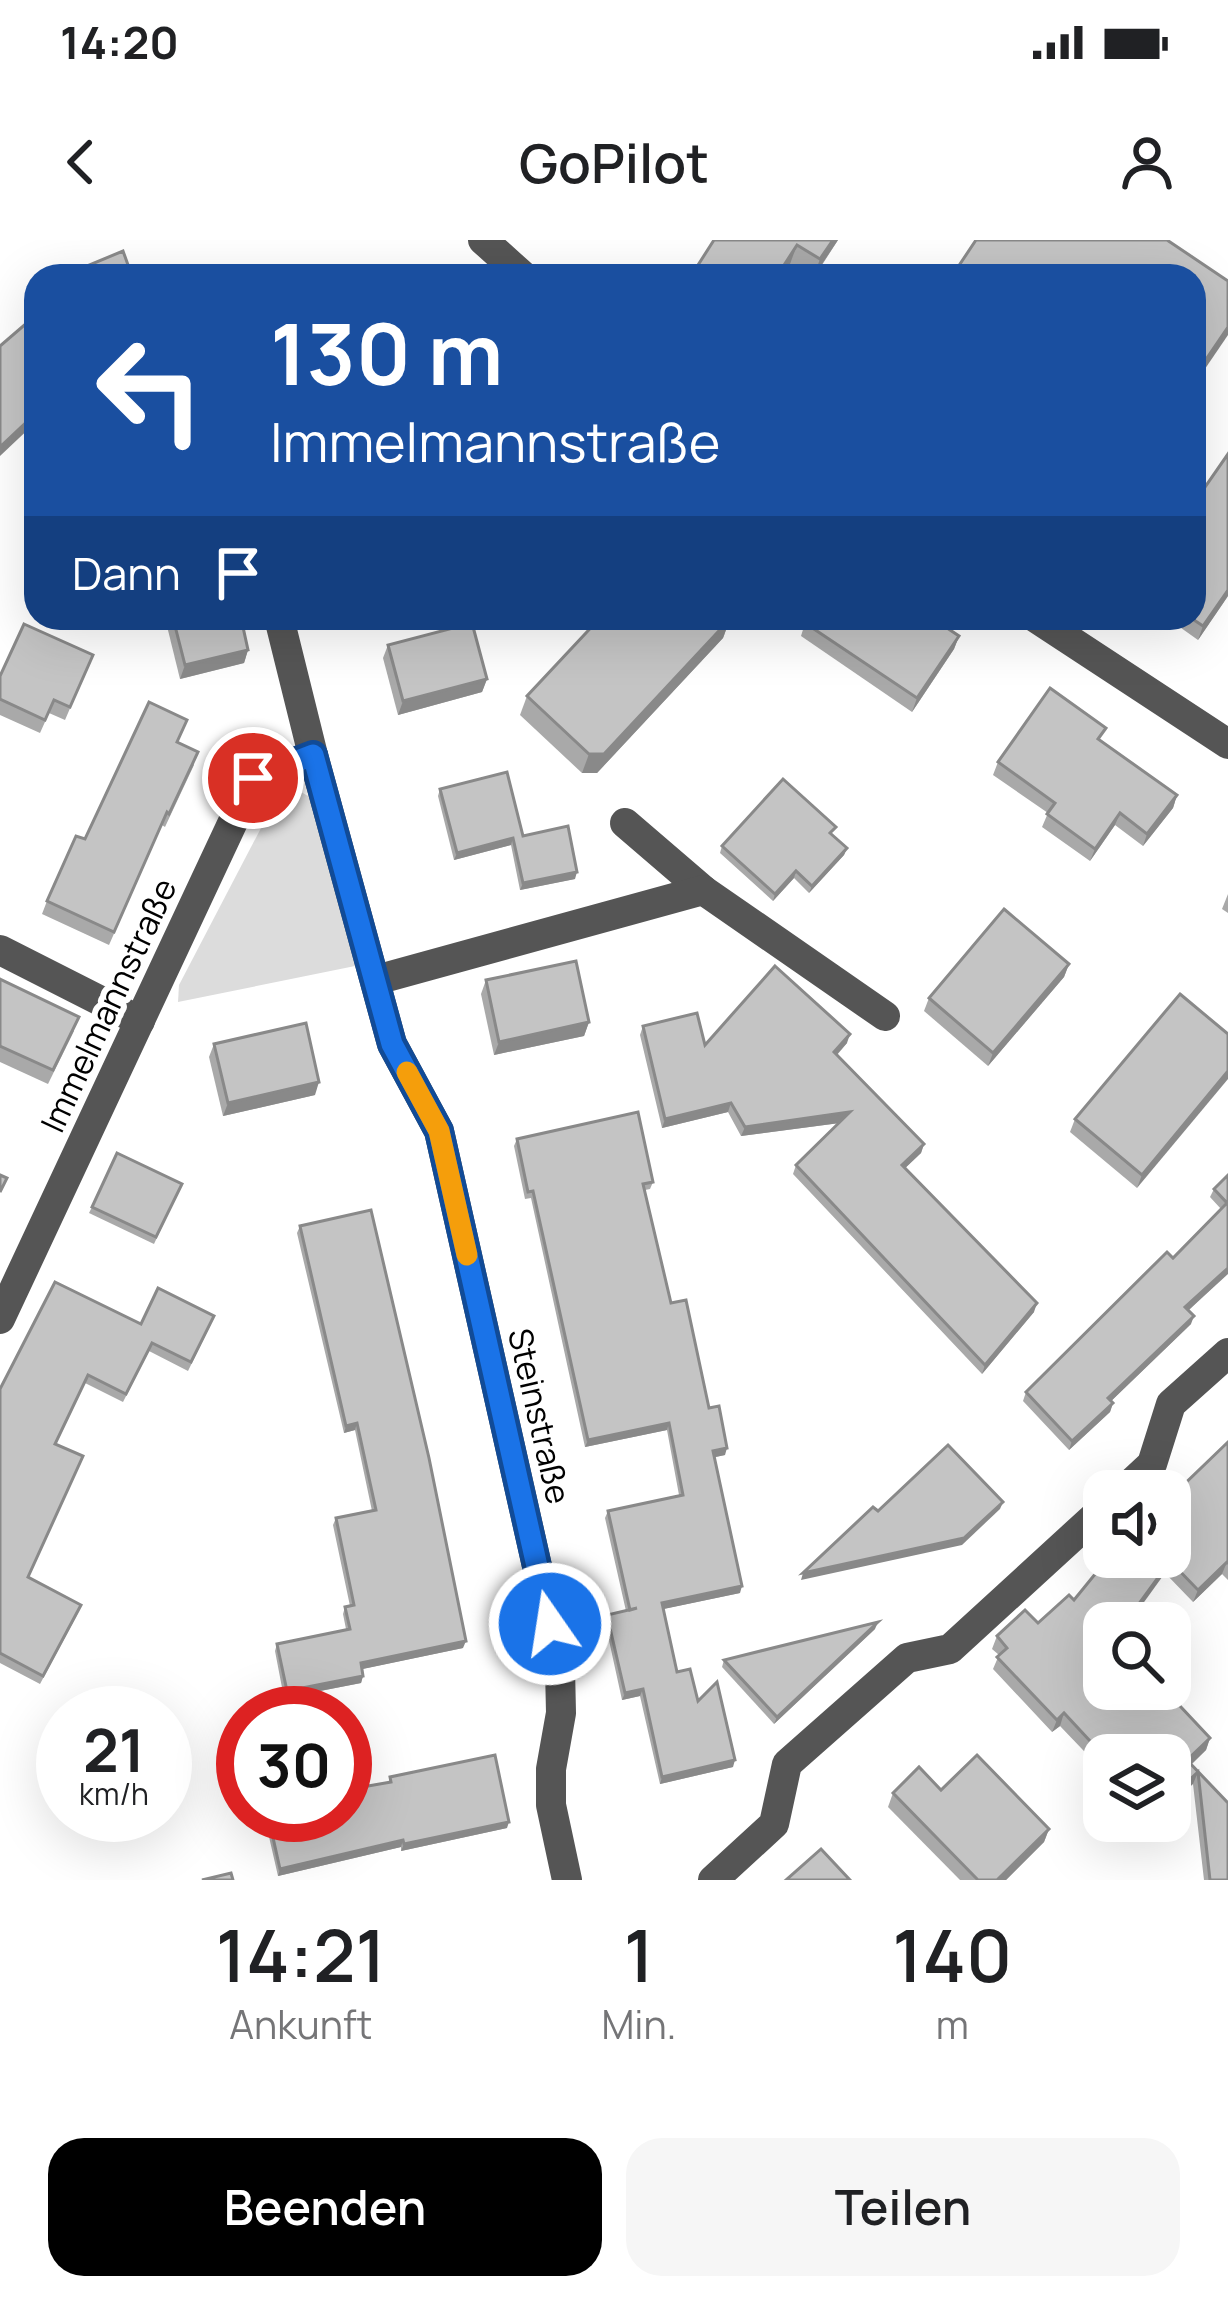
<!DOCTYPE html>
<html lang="de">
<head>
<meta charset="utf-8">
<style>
	body { margin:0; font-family:Manrope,sans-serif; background:#f6f6f6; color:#202124; height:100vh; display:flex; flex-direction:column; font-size:45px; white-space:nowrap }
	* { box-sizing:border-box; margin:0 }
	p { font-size:39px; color:#757577 }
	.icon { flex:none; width:66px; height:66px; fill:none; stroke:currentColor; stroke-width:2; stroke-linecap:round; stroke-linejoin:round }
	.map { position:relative; height:1640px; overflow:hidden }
	.details { display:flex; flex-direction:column; background:#fff; flex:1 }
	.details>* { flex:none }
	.top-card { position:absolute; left:24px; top:24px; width:1182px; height:366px; border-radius:36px; box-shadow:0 12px 48px #0002; background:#1a4fa0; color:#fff; overflow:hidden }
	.fabs { position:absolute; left:1083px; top:1230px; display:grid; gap:24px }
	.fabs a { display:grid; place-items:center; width:108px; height:108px; border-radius:24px; background:#fff; box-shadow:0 12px 48px #0002; font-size:60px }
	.speed { position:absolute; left:36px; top:1446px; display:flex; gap:24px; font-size:60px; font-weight:700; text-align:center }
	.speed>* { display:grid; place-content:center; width:156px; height:156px; border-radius:50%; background:#fff; box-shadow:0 12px 48px #0002; line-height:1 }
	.speed small { font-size:30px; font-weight:400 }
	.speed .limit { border:18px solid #d22; background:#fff; color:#111 }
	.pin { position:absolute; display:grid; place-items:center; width:102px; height:102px; color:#fff; margin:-51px; border:6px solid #fff; border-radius:50%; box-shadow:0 3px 12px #0007 }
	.me { position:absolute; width:132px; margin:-66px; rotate:347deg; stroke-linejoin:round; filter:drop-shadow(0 0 9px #0008) }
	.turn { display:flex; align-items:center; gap:42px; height:252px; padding:0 48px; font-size:54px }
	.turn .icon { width:156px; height:156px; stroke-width:2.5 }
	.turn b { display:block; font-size:84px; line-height:102px }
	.then { display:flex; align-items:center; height:114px; padding:0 48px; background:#0003; gap:24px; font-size:45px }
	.eta { display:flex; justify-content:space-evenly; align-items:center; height:204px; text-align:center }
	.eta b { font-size:72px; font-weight:600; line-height:84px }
	.action { display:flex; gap:24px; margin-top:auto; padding:24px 48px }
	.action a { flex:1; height:138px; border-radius:36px; background:#000; color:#fff; font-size:48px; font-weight:600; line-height:138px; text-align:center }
	.action a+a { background:#f6f6f6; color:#202124 }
	.status { display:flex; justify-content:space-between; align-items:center; height:84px; padding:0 60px; background:#fff; direction:ltr }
	.status svg { height:33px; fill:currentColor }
	header { display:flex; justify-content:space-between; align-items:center; height:156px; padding:0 48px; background:#fff; font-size:54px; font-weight:600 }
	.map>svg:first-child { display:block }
	.green { fill:#dcdcdc }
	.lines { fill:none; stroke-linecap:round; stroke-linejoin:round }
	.minor { stroke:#555; stroke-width:30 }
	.wall { fill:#a9a9a9 }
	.shaded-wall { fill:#898989 }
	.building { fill:#c4c4c4; stroke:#898989; stroke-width:3 }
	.route-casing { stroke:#114b97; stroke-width:30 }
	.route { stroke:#1a73e8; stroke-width:21 }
	.slow { stroke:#f59e0b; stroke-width:21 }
	.labels { text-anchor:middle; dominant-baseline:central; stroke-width:12; stroke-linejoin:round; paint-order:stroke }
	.street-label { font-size:33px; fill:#000; stroke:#fff }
</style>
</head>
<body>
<div class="status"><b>14:20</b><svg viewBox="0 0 49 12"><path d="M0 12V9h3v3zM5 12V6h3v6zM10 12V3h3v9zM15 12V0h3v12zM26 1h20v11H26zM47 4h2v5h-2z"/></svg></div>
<header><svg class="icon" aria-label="back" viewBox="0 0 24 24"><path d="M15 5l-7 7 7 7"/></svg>GoPilot<svg class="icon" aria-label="person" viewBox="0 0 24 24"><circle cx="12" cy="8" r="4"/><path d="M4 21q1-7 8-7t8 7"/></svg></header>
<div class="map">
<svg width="1228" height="1640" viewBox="0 0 1228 1640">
	<rect width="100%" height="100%" fill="#fff"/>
	<!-- green -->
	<polygon class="green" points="301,552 315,560 360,725 178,762 179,745 272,567 283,557"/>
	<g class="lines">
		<!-- minor -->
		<g class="minor">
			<polyline points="483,0 523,36"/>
			<polyline points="279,378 313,515 392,804 439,891 560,1428 561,1473 551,1529 551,1565 567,1640"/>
			<polyline points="1036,378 1228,504"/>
			<polyline points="625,583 703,650"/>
			<polyline points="0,710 140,781"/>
			<polyline points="376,740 703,650 885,776"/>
			<polyline points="0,1079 253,539 313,515"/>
			<polyline points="1123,1251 1152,1224 1171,1164 1228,1113"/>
			<polyline points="713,1640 774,1584 787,1524 907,1418 950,1409 1104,1268"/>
		</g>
	</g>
	<!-- wall -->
	<g class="wall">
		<polygon points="714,0 838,0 815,36 809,36 790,24 782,36 691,36"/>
		<polygon points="1228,356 1198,400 1167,378 1194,378"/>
		<polygon points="165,378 241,378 248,410 244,423 180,439"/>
		<polygon points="730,379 723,398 597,533 582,533 520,475 527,456"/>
		<polygon points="805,383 959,396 954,409 912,472 801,396"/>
		<polygon points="388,405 487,439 482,452 398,475 383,418"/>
		<polygon points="93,415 65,480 49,473 40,493 0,475 0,436"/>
		<polygon points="1101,501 1177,555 1173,568 1143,606 1115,585 1090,621 1042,587 1048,573 993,535 998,522"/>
		<polygon points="178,502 194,525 165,587 162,585 109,705 42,674 47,661 85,599"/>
		<polygon points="440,549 523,596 575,639 520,650 511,605 454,620 438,556"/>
		<polygon points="832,595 847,608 844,615 809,653 794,638 773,661 720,613 722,606"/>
		<polygon points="1228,654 1228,673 1222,669"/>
		<polygon points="1069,724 1064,737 988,826 924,771 929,758"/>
		<polygon points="0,739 74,791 48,844 0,822"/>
		<polygon points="486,740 589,782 584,796 494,815 481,754"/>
		<polygon points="643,786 705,805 847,803 837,815 924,904 921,913 905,928 1034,1072 982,1134 793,934 796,925 840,883 741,896 728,872 662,888 640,795"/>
		<polygon points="1228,794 1137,948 1070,892 1075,879"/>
		<polygon points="214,804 315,855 223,876 209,817"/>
		<polygon points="517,899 653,942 650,949 645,950 671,1063 725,1215 715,1217 740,1353 663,1369 677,1432 698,1461 733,1527 660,1544 640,1456 622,1460 605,1382 607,1375 626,1371 605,1278 608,1271 679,1255 667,1190 585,1207 531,958 525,959 514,906"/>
		<polygon points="1228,935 1228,1033 1189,1070 1191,1084 1111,1161 1113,1163 1110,1172 1069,1210 1023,1161 1026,1152 1173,1018 1221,969 1210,957 1214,949"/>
		<polygon points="182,944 154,1004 89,973 92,967"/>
		<polygon points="300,986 463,1408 362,1429 363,1436 361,1443 284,1458 275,1411 277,1404 346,1389 343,1374 345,1367 350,1366 333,1285 336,1278 372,1271 355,1190 344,1193 297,993"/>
		<polygon points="141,1084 211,1084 188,1131 149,1111 123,1162 85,1143 56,1204 29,1337 78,1373 40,1444 0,1423 0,1149"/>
		<polygon points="1228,1202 1228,1340 1222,1334 1193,1362 1165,1333 1104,1383 1104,1449 1210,1498 1206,1510 1191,1525 1228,1563 1228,1640 1204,1640 1193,1544 1170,1515 1104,1515 1104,1532 1060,1486 1052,1492 993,1429 999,1415 992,1409 997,1396 1038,1383 1074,1360"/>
		<polygon points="875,1389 774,1484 722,1427 724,1420"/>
		<polygon points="390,1537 507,1588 401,1611 401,1607 278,1636 264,1575 345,1575 388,1543"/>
		<polygon points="941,1550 1049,1589 1044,1602 1006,1640 960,1640 888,1567 893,1553"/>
	</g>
	<!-- shaded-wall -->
	<g class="shaded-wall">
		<polygon points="833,0 838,0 814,36 820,19"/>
		<polygon points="797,5 790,24 782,36 777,36"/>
		<polygon points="1228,87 1228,95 1194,145 1194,137"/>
		<polygon points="36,173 36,182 0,216 0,207"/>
		<polygon points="1228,350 1228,356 1198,400 1203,386"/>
		<polygon points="730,379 723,398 597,533 582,533 589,514"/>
		<polygon points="959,396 954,409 912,472 917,458"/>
		<polygon points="248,410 244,423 180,439 185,425"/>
		<polygon points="487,439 482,452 398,475 403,461"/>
		<polygon points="1177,555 1173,568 1143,606 1147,594"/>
		<polygon points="1120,573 1115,585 1090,621 1095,609"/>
		<polygon points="513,598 511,605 454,620 457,613"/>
		<polygon points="847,608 844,615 809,653 812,646"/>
		<polygon points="796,631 794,638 773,661 775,654"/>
		<polygon points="577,632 575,639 520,650 523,643"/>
		<polygon points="1069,724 1064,737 988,826 993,813"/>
		<polygon points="589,782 584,796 494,815 499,802"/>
		<polygon points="850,794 847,803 831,821 834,812"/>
		<polygon points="1228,831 1228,839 1137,948 1142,935"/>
		<polygon points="319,842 315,855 223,876 228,863"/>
		<polygon points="731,863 728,872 662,888 665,879"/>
		<polygon points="850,872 847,882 741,896 745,887"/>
		<polygon points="924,904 921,913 899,934 902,925"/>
		<polygon points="1228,1028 1228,1034 1182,1076 1185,1067"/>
		<polygon points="1037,1063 1034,1072 982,1134 985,1125"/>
		<polygon points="1194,1076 1191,1084 1105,1167 1108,1158"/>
		<polygon points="1113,1163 1110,1172 1069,1210 1072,1201"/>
		<polygon points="357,1183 355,1190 344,1193 346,1186"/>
		<polygon points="669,1183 667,1190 585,1207 588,1200"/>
		<polygon points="727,1208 725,1215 711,1218 713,1211"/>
		<polygon points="1003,1262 1000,1269 962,1305 801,1340 803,1333"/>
		<polygon points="1170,1321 1165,1333 1129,1383 1125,1383"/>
		<polygon points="1227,1322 1222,1334 1193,1362 1198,1350"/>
		<polygon points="742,1346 740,1353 659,1370 662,1363"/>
		<polygon points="878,1382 875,1389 774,1484 777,1477"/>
		<polygon points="466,1401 463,1408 358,1430 361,1423"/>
		<polygon points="363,1436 361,1443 284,1458 287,1451"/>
		<polygon points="643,1449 640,1456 622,1460 625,1453"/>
		<polygon points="1064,1473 1060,1486 1052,1492 1057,1480"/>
		<polygon points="1210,1498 1206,1510 1183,1532 1187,1520"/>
		<polygon points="735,1520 733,1527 660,1544 662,1537"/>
		<polygon points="1198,1532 1193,1544 1170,1566 1170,1558"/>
		<polygon points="509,1582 507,1588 401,1611 404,1604"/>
		<polygon points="1049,1589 1044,1602 1006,1640 997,1640"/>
		<polygon points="403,1600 401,1607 278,1636 280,1629"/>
	</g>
	<!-- building -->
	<g class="building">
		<polygon points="714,0 833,0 820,19 797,5 777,36 691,36"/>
		<polygon points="976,0 1167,0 1228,41 1228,87 1194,137 1194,36 952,36"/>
		<polygon points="123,11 132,36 63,36"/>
		<polygon points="36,75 36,173 0,207 0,106"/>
		<polygon points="1228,214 1228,350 1203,386 1191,378 1194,378 1194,263"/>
		<polygon points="173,378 241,378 248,410 185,425"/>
		<polygon points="600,378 730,379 604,514 589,514 527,456"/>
		<polygon points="808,378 932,378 959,396 917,458 805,383"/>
		<polygon points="472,383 487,439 403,461 388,405"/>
		<polygon points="24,384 93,415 70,467 54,460 45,480 0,459 0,436"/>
		<polygon points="1050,448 1106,488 1098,499 1177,555 1147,594 1120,573 1095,609 1047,574 1055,563 998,522"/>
		<polygon points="149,462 187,480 177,502 198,512 169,574 167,572 114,692 47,661 76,596 85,599"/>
		<polygon points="507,532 523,596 568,586 577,632 523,643 513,598 457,613 440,549"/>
		<polygon points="783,539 836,587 830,593 847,608 812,646 796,631 775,654 722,606"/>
		<polygon points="1004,669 1069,724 993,813 929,758"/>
		<polygon points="576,721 589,782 499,802 486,740"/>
		<polygon points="775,726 850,794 834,812 924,904 902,925 1037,1063 985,1125 796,925 850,872 745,887 731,863 665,879 643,786 697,773 705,805"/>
		<polygon points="0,739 79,777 53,830 0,806"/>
		<polygon points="1180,754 1228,794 1228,831 1142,935 1075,879"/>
		<polygon points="306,783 319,842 228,863 214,804"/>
		<polygon points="638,872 653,942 643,944 671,1063 686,1060 709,1168 719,1166 727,1208 713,1211 742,1346 662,1363 677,1432 690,1429 698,1461 717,1442 735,1520 662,1537 643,1449 625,1453 607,1375 637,1368 630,1370 608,1271 683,1255 669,1183 588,1200 533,951 528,952 517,899"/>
		<polygon points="117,913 182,944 156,997 92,967"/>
		<polygon points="0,935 7,938 0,952"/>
		<polygon points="1228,935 1228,1028 1185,1067 1194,1076 1108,1158 1113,1163 1072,1201 1026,1152 1167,1012 1173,1018 1227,963 1214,949"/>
		<polygon points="371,970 429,1218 466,1401 361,1423 363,1436 287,1451 277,1404 350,1389 345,1367 354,1365 336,1278 376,1270 357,1183 346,1186 300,986"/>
		<polygon points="55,1042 141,1084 158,1048 214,1076 191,1122 152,1103 126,1154 88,1135 55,1204 83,1216 28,1337 81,1365 43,1436 0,1413 0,1149"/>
		<polygon points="1228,1202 1228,1324 1227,1322 1198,1350 1170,1321 1125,1383 1104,1383 1104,1449 1164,1449 1210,1498 1187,1520 1228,1563 1228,1640 1210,1640 1198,1532 1170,1558 1170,1515 1104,1516 1064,1473 1057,1480 997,1417 1007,1408 997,1396 1025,1370 1038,1383 1069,1355 1074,1360 1109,1317 1170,1317 1170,1258"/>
		<polygon points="948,1205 1003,1262 964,1298 803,1333 873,1267 878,1271"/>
		<polygon points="878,1382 777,1477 724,1420"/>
		<polygon points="495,1515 509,1582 404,1604 403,1600 280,1629 268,1575 345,1575 345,1550 391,1542 390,1537"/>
		<polygon points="977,1515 1049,1589 997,1640 978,1640 893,1553 919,1527 941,1550"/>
		<polygon points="821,1609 850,1640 786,1640"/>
		<polygon points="231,1633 233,1640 202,1640"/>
	</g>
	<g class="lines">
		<!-- route casing -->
		<g class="route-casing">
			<polyline id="route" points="253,538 313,515 392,804 439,891 550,1384"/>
		</g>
		<!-- route -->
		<use href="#route" class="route"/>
		<!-- slow -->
		<polyline class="slow" points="407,832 439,891 467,1015"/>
	</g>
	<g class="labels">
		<!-- street labels -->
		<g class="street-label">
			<text transform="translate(108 765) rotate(-65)">Immelmannstraße</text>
			<text transform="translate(540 1176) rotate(77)">Steinstraße</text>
		</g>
	</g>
</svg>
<div class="fabs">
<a><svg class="icon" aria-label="sound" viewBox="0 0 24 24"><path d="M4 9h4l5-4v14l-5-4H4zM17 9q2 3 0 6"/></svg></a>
<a><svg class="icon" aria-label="search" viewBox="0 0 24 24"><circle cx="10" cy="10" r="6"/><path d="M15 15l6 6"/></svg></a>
<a><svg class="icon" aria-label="layers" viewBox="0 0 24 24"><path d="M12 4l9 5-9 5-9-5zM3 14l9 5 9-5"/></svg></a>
</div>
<div class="speed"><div>21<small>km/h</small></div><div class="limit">30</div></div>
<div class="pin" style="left:253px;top:538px;background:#d93025"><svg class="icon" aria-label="arrive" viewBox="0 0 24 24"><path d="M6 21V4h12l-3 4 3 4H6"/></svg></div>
<svg class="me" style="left:550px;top:1384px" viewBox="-20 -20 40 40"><circle r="17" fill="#1a73e8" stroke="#fff" stroke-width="3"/><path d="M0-11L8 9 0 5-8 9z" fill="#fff"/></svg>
<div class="top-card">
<div class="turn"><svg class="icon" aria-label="left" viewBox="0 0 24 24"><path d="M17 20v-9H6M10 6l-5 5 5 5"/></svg><div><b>130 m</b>Immelmannstraße</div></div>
<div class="then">Dann<svg class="icon" aria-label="arrive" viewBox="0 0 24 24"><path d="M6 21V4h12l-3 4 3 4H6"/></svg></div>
</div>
</div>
<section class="details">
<div class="eta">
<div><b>14:21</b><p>Ankunft</p></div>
<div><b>1</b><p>Min.</p></div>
<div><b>140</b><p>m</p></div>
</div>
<div class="action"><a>Beenden</a><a>Teilen</a></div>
</section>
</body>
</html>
